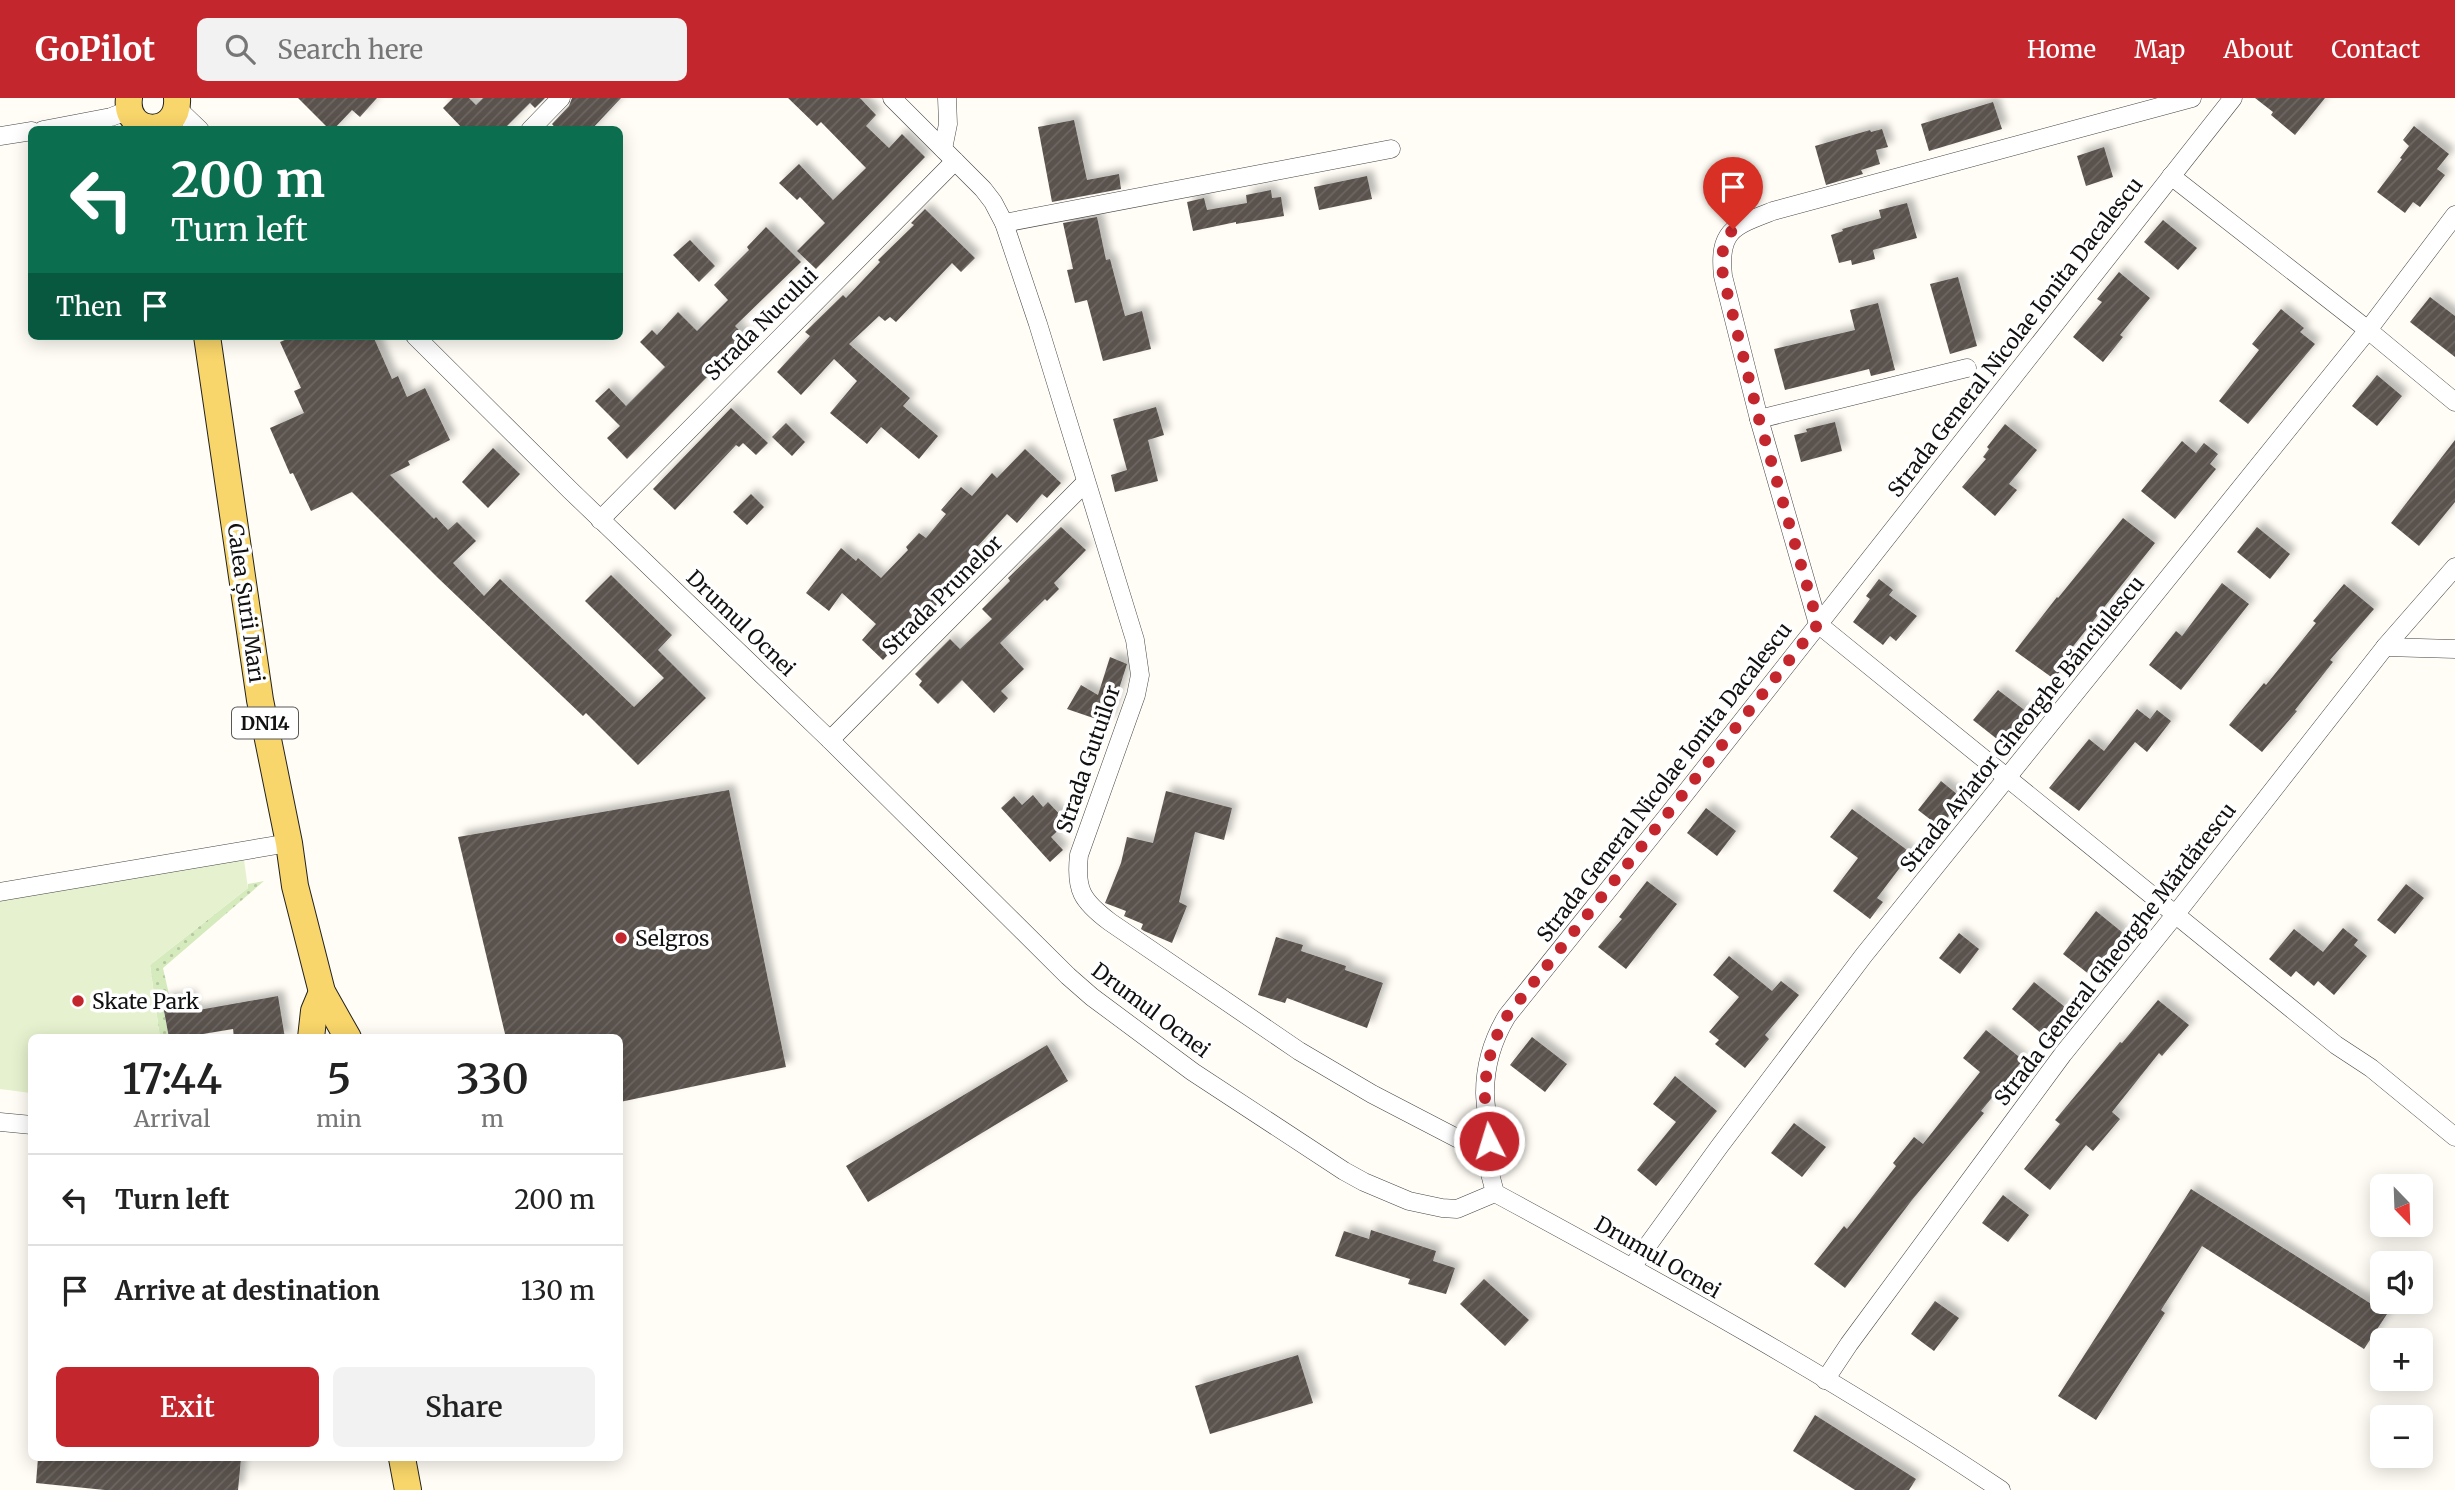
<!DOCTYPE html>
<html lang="en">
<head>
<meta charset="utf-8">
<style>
	body { margin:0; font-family:Merriweather,serif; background:#f2f2f2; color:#222; height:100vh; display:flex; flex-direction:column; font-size:26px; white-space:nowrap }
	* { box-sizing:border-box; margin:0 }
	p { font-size:23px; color:#767676 }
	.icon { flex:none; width:38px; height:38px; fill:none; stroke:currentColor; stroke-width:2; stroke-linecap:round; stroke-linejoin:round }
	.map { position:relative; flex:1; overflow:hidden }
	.panel { position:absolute; left:28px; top:936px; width:595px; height:427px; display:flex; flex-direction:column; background:#fff; border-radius:10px; box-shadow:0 4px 18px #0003 }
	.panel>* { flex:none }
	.banner { position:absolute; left:28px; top:28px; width:595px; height:214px; border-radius:10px; box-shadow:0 4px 18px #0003; background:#0b6e4f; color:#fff; overflow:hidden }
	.needle { width:46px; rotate:157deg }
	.tools { position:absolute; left:2370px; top:1076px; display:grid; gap:14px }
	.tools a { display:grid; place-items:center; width:63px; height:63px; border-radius:10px; background:#fff; box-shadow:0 4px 18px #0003; font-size:35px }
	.pin { position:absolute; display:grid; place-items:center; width:60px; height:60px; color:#fff; margin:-72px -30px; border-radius:50% 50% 50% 0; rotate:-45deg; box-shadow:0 0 7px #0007 }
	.pin .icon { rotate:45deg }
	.me { position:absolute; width:77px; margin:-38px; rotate:355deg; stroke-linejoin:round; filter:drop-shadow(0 0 5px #0008) }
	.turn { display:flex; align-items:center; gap:24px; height:147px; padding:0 28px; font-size:32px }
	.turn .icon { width:91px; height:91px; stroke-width:2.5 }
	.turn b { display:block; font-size:49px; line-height:60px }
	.then { display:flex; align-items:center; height:66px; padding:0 28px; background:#0003; gap:14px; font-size:26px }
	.eta { display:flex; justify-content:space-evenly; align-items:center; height:119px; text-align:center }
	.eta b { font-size:42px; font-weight:600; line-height:49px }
	.cta { display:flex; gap:14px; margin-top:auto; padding:14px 28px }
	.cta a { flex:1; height:80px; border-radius:10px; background:#c4262e; color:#fff; font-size:28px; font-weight:600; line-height:80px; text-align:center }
	.cta a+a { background:#f2f2f2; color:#222 }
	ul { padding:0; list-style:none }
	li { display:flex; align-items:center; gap:21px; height:91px; padding:0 28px; border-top:2px solid #e0e0e0 }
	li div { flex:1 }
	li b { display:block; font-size:26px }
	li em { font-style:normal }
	header { display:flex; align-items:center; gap:42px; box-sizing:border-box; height:98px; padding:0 35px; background:#c4262e; color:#fff }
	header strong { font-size:33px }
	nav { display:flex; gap:38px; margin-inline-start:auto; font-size:24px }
	.search { width:490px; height:63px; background:#f2f2f2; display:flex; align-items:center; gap:18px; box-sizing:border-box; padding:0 24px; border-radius:10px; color:#767676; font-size:26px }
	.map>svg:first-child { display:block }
	.grass { fill:url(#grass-dots) }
	.pitch { fill:#e6f2cf }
	.building { fill:url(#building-hatch); filter:url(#shadow) }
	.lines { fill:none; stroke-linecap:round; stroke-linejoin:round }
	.street-casing { stroke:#444; stroke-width:19 }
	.primary-casing { stroke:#222; stroke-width:28 }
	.street { stroke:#fff; stroke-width:18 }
	.primary { stroke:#f9d66b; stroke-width:26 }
	.route { stroke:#c4262e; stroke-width:12; stroke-dasharray:0 21.6 }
	.poi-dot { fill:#c4262e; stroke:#fff; stroke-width:2.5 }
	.labels { text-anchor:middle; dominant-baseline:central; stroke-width:7; stroke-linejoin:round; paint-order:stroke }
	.shield { fill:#fff; stroke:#585858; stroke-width:2 }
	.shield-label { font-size:19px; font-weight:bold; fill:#111 }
	.street-label { font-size:21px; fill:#111; stroke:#fff }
	.poi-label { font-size:21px; fill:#111; stroke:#fff; text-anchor:start }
</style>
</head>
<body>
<header>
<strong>GoPilot</strong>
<div class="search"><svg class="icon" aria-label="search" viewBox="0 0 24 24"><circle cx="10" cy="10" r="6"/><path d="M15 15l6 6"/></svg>Search here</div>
<nav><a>Home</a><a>Map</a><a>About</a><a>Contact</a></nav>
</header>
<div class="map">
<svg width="2455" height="1392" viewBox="0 0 2455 1392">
	<defs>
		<pattern id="grass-dots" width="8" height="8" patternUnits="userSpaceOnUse" patternTransform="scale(1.75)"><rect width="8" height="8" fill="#d5ebbd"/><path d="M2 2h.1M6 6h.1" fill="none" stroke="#b6c8a1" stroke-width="1.8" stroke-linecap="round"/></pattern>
		<pattern id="building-hatch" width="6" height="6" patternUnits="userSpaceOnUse" patternTransform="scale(1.75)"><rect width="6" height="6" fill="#5a524d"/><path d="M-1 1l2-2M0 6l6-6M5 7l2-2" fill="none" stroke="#6d6662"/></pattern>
		<filter id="shadow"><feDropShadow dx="6" dy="-6" stdDeviation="3.5" flood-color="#0004"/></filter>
	</defs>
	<rect width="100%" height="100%" fill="#fffdf5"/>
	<!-- grass -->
	<polygon class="grass" points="264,783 163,870 170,901 162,903 169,940 160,940 150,867 248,790 248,786"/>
	<!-- pitch -->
	<polygon class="pitch" points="244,762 248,790 150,867 160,940 32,940 31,995 0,991 0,801"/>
	<!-- building -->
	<g class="building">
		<polygon points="298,0 377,0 360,19 352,12 333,32 330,32"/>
		<polygon points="453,0 469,0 476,7 483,0 545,0 535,10 530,5 503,32 464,32 443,10"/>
		<polygon points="572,0 621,0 591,32 557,32 552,26 569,8"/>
		<polygon points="788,0 860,0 876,17 866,28 889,50 902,36 925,59 816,171 797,153 825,125 800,99 797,102 779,85 799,66 833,102 866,70 821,24 817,28"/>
		<polygon points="2255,0 2325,0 2295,37 2271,17 2273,14"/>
		<polygon points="1993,4 2002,31 1929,53 1921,26"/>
		<polygon points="1074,22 1087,82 1119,76 1121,91 1052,104 1038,29"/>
		<polygon points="2414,28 2449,56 2437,71 2445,77 2431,95 2420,109 2413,104 2405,115 2377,94 2402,61 2400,60 2409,48 2403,42"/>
		<polygon points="1882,31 1888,49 1876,52 1880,66 1861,72 1863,76 1826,87 1815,48 1870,32 1871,34"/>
		<polygon points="2104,49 2113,79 2086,88 2077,58"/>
		<polygon points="1367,78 1372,101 1319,112 1314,89"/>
		<polygon points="1271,92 1272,100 1281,99 1284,118 1236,126 1236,124 1193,133 1187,104 1204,100 1207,112 1247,105 1246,97"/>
		<polygon points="1907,105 1917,140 1873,152 1875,161 1852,167 1851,162 1839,165 1831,137 1843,133 1842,131 1881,120 1879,112"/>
		<polygon points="925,111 975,160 961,174 952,165 896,224 890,219 885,223 879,218 849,246 910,300 903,308 938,338 919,361 881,329 867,346 830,315 857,283 834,261 801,297 777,274 810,238 805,234 843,197 846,200 880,164 878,162 914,127 911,125"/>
		<polygon points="1097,119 1106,162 1110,161 1125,218 1142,213 1151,251 1103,263 1087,202 1075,205 1067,172 1073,171 1063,125"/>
		<polygon points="2163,122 2197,150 2178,172 2144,144"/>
		<polygon points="766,129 801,164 735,228 746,239 627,361 607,340 620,328 595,303 609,290 626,308 665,269 640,244 652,232 657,237 678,214 697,233 728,202 714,187 749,152 747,149"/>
		<polygon points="690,142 715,168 699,184 673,157"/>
		<polygon points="2119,174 2150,200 2120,237 2123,239 2103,264 2073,239 2102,204 2097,201"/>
		<polygon points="1958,179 1977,248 1950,256 1930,186"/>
		<polygon points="2430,199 2455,218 2455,259 2410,224"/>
		<polygon points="1878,205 1895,272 1871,278 1869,271 1785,292 1774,251 1855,232 1850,212"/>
		<polygon points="2281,211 2304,230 2300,234 2315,246 2248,326 2219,303 2259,252 2252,246"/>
		<polygon points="294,238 373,238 392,281 398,278 407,299 425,290 450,342 408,363 410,367 390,377 434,421 436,419 448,432 457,424 476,443 453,465 484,498 500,481 634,609 664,580 585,503 611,477 672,537 658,552 706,600 638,667 586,615 583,618 438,480 352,394 311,413 293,375 290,376 270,330 304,315 294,293 301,290 280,244"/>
		<polygon points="2377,277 2402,298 2377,328 2352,308"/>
		<polygon points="1156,309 1164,337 1148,342 1158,383 1115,394 1111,377 1127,372 1113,321"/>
		<polygon points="731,310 768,345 756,357 743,345 739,349 736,347 675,412 653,391"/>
		<polygon points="1835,324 1842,353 1801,364 1794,337 1807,334 1806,331"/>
		<polygon points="786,325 805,344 792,358 772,339"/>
		<polygon points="2005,326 2037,352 2009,386 2017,392 1995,418 1962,389 1986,361 1983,359 1989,351 1987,349"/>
		<polygon points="2455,342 2455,404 2419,448 2391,425"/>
		<polygon points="2182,343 2196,355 2204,345 2218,356 2210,366 2216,371 2175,421 2141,393"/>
		<polygon points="493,350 520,376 488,410 462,384"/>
		<polygon points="1025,351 1061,385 1047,400 1042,396 1017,425 1007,416 977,449 979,451 961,472 965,476 912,533 911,532 883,562 862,542 876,526 842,495 829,513 806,495 841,450 856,463 858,460 881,480 908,452 906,449 919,435 926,440 946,416 941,412 961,389 972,398 992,375 997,380"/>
		<polygon points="751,396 764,409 747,427 733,414"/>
		<polygon points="2123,420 2155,445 2067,556 2071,559 2054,581 2015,553 2057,499 2058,500"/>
		<polygon points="1061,429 1086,452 1054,485 1059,491 1047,503 1045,501 1000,545 1024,571 1001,593 1008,600 994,615 962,582 938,606 919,587 922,583 915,576 950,541 960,551 992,521 982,511 1010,483 1008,480"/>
		<polygon points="2257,429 2290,456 2270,481 2237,454"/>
		<polygon points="1879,481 1893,492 1889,497 1917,518 1896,543 1890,538 1883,547 1853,524 1870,501 1866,498"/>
		<polygon points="2222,485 2249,506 2181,592 2149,567 2176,533 2182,538"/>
		<polygon points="2344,486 2374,511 2330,562 2333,564 2295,612 2297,613 2262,654 2229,627 2264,585 2266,587 2316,525 2313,523"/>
		<polygon points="1110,559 1127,566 1108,625 1067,611 1081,587 1098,597"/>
		<polygon points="1998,592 2027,614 2002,645 1973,622"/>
		<polygon points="2137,611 2150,621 2157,612 2171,623 2147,654 2135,644 2079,713 2049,690 2089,641 2104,653"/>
		<polygon points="1941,683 1963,701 1940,729 1918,712"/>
		<polygon points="729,692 786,969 620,1004 620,940 506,940 458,739"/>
		<polygon points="1166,693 1232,710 1224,742 1195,734 1179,804 1187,808 1172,845 1144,833 1141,831 1143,826 1124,818 1126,813 1105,805 1121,765 1127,739 1153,745"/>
		<polygon points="1033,697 1043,709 1048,704 1067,724 1051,739 1063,752 1050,764 1001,710 1014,698 1022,707"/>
		<polygon points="1706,710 1736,733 1717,758 1687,735"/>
		<polygon points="1852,711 1911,755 1877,800 1883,804 1870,821 1833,793 1858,760 1830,739"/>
		<polygon points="1647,783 1677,806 1626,871 1598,849 1622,821 1619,819"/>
		<polygon points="2406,786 2424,800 2395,836 2377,822"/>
		<polygon points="2096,813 2123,835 2090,877 2063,856"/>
		<polygon points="2343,830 2358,842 2354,847 2367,858 2334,897 2318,883 2314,888 2296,873 2291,879 2269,861 2294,831 2323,854"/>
		<polygon points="1959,835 1979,851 1960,876 1939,860"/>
		<polygon points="1276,839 1303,847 1301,853 1346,868 1345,872 1383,885 1367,930 1287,900 1285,905 1258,897"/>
		<polygon points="1729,858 1772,893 1781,883 1799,897 1765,937 1769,941 1745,970 1715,946 1719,942 1709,934 1739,899 1713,877"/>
		<polygon points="2034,884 2065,909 2042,936 2012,911"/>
		<polygon points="190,898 193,913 278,898 285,940 234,940 233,931 197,937 197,940 169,940 162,902"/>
		<polygon points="2158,902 2189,927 2162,958 2159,955 2112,1014 2120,1021 2093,1053 2086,1047 2050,1092 2024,1071 2060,1026 2055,1022 2120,944 2122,945"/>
		<polygon points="1986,932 2023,962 1981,1013 1984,1015 1912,1102 1845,1190 1814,1166 1844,1128 1847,1131 1896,1068 1893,1065 1914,1039 1923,1046 1980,974 1963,960"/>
		<polygon points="1532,939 1567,966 1545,994 1510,967"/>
		<polygon points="1047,947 1068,983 868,1104 846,1068"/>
		<polygon points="1675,978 1717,1013 1656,1088 1637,1072 1676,1024 1653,1006"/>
		<polygon points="1794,1025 1826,1049 1802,1079 1771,1055"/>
		<polygon points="2191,1091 2387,1216 2364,1251 2202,1148 2161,1212 2165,1215 2096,1322 2058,1298"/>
		<polygon points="2003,1097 2029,1117 2008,1144 1982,1125"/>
		<polygon points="1371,1132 1436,1153 1433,1163 1455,1170 1446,1196 1408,1186 1410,1181 1335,1158 1344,1133 1369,1141"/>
		<polygon points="1484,1181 1529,1222 1505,1248 1460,1206"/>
		<polygon points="1935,1203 1959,1220 1934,1253 1911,1236"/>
		<polygon points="1298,1257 1313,1305 1210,1336 1195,1288"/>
		<polygon points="1815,1317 1916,1381 1909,1392 1855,1392 1793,1353"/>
		<polygon points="38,1360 241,1360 238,1392 105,1392 36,1385"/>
	</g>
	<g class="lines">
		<!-- street casing -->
		<g class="street-casing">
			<g id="street">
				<path d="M892,0L983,91L993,104L1004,125L1038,226L1135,542L1140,577L1136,597L1079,757C1075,792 1082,803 1110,824L1299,953L1372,996L1474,1049L1486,1060L1495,1095"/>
				<path d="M2192,0L1773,113C1734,128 1718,132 1723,178L1759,321L1818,526L2336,947L2371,970L2455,1039"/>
				<polyline points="177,10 200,32"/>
				<polyline points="43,32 111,19 129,12"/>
				<polyline points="530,32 561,0"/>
				<polyline points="0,38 32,33"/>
				<polyline points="943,51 948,26 947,0"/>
				<polyline points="2171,78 2368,232 2455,304"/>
				<polyline points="1004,125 1391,51"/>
				<path d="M415,238L570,392L830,642L1068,878L1092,899L1193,974L1344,1073L1364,1084L1409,1103L1442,1110L1457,1111L1495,1095C1667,1188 1839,1283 2001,1392"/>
				<polyline points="1759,321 1967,270"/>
				<polyline points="600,422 955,63"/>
				<polyline points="2385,549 2455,551"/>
				<polyline points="830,642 1086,384"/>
				<polyline points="0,794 289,745"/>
				<polyline points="0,1024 32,1027"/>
				<path d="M1486,1060C1492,1032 1486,1022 1485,995C1485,968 1493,941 1507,918L1669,716L2233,0"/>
				<polyline points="1632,1169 1719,1049 1864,857 2368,232 2455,117"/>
				<polyline points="1825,1282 1849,1246 2063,956 2175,817 2385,549 2455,469"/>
			</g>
		</g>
		<!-- primary casing -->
		<g class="primary-casing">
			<g id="primary">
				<path d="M129,0C124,39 180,40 177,0"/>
				<polyline points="207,238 260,602 289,745 295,788 322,894 348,940"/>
				<polyline points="311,940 314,913 322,894"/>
				<polyline points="402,1360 408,1392"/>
			</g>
		</g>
		<!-- street -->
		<use href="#street" class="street"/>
		<!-- primary -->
		<use href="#primary" class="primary"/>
	</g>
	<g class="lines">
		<!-- route -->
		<path class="route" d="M1489,1043C1490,1026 1484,1010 1485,993C1486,966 1493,941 1507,918L1818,526L1759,321L1723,178C1721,159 1721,148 1733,131"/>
	</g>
	<!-- markers -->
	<g class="poi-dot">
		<circle cx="621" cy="840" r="7"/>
		<circle cx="78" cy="903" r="7"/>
	</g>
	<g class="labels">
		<!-- shield labels -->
		<rect class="shield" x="232" y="609.5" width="66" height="31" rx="5"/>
		<g class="shield-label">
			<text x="265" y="625">DN14</text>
		</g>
		<!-- street labels -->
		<g class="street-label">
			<text transform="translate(761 226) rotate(-45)">Strada Nucului</text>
			<text transform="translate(2015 239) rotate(-52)">Strada General Nicolae Ionita Dacalescu</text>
			<text transform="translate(942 497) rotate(-45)">Strada Prunelor</text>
			<text transform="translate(246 505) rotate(82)">Calea Șurii Mari</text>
			<text transform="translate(741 525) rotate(44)">Drumul Ocnei</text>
			<text transform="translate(2022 626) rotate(-51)">Strada Aviator Gheorghe Bănciulescu</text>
			<text transform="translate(1088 661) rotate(-71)">Strada Gutuilor</text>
			<text transform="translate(1664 684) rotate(-52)">Strada General Nicolae Ionita Dacalescu</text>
			<text transform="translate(2115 856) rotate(-52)">Strada General Gheorghe Mărdărescu</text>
			<text transform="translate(1151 912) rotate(37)">Drumul Ocnei</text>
			<text transform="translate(1658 1159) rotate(30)">Drumul Ocnei</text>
		</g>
		<!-- poi labels -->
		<g class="poi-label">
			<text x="635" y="840">Selgros</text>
			<text x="92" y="903">Skate Park</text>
		</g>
	</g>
</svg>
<div class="tools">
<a><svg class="needle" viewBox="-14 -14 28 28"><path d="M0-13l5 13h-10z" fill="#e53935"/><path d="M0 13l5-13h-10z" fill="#767676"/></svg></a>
<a><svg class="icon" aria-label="sound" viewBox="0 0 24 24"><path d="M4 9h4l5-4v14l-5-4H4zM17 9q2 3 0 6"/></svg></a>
<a>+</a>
<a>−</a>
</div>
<div class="pin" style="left:1733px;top:131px;background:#d93025"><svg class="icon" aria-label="arrive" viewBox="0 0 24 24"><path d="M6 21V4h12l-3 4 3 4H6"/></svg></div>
<svg class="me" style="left:1489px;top:1043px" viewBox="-20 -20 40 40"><circle r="17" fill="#c4262e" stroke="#fff" stroke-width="3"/><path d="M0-11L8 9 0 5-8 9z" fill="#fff"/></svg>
<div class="banner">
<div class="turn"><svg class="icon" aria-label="left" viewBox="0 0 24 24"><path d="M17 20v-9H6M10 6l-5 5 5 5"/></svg><div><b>200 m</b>Turn left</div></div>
<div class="then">Then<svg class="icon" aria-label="arrive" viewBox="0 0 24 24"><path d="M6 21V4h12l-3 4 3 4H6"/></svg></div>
</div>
<section class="panel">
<div class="eta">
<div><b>17:44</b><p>Arrival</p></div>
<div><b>5</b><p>min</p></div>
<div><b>330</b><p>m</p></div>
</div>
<ul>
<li><svg class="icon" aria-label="left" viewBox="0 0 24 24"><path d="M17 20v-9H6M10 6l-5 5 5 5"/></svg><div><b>Turn left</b></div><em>200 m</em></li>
<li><svg class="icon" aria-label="arrive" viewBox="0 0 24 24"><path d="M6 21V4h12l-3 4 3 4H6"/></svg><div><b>Arrive at destination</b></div><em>130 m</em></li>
</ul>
<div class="cta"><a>Exit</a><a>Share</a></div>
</section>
</div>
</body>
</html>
